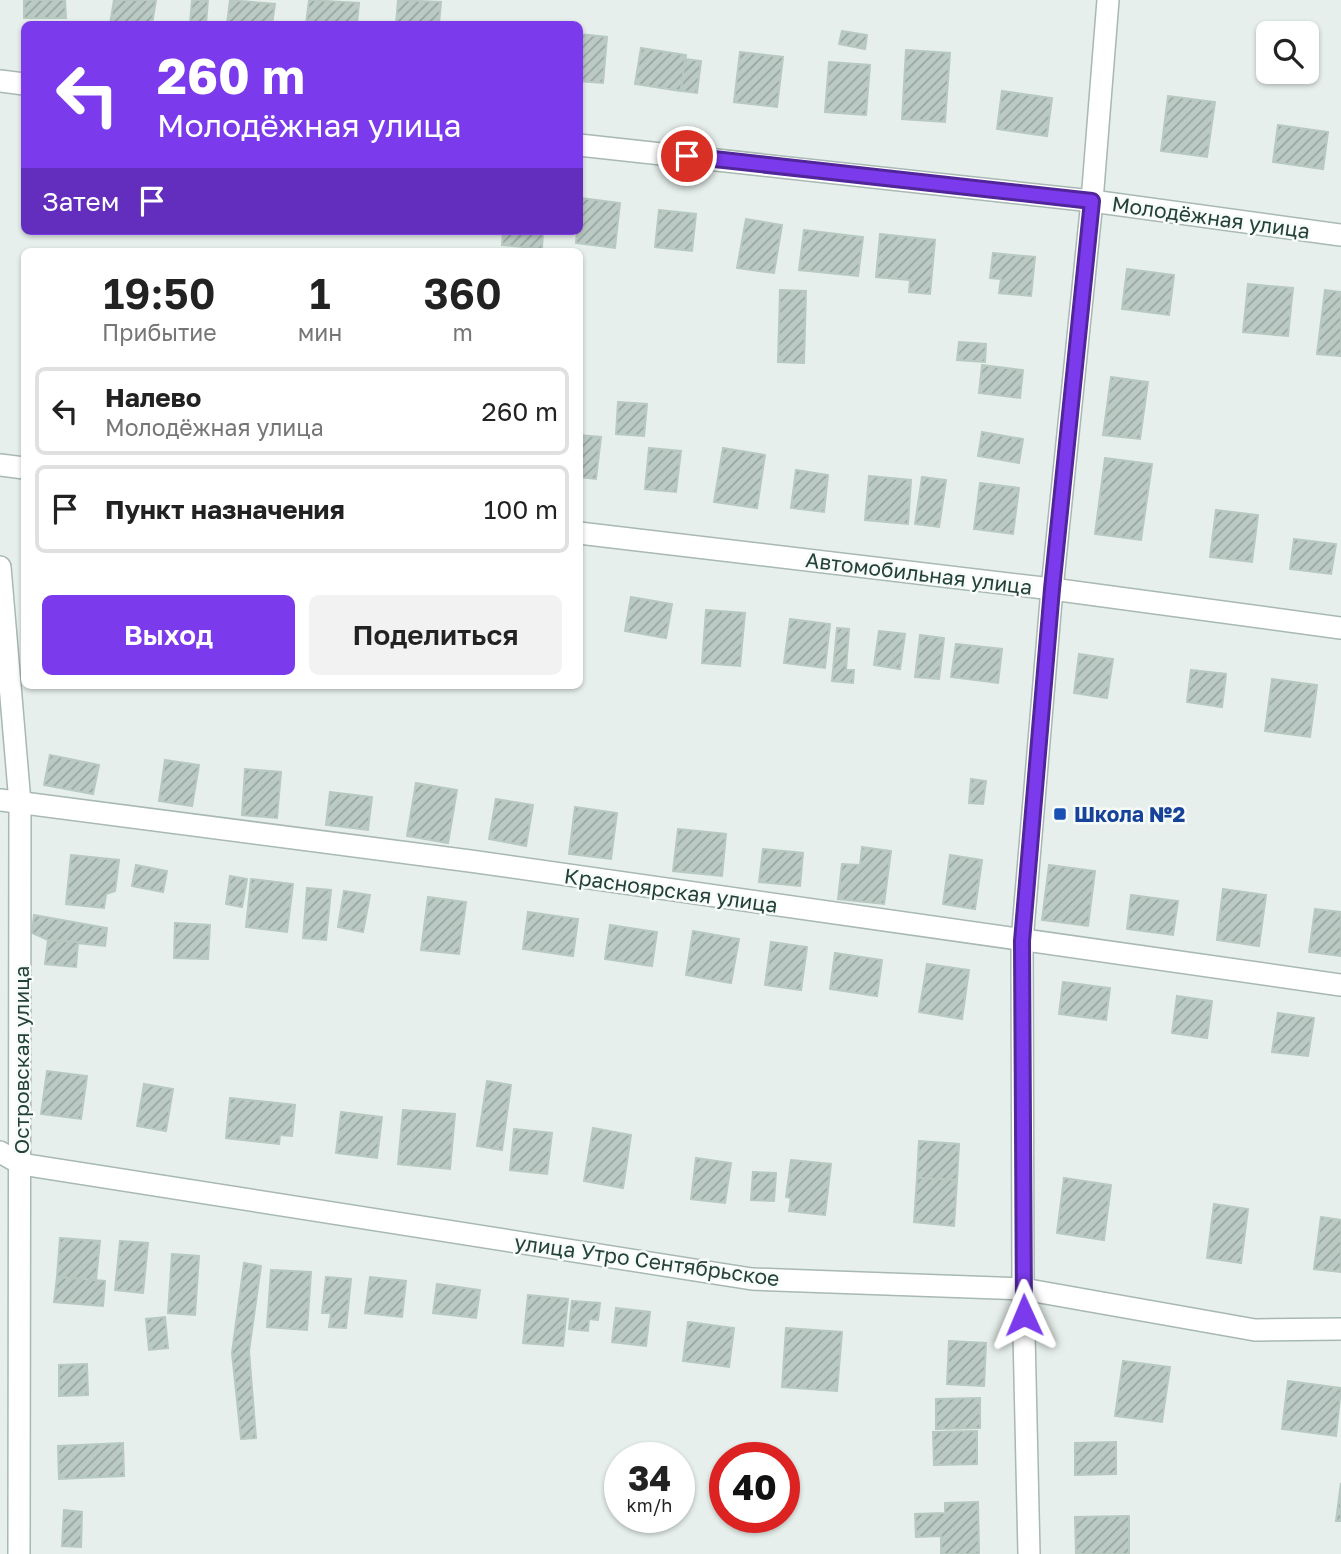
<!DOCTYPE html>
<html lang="ru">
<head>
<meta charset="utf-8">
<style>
	body { margin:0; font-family:"Golos Text",sans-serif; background:#f2f2f2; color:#222; height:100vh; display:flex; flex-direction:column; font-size:26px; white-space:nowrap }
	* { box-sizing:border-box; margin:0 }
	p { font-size:23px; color:#767676 }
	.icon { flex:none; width:38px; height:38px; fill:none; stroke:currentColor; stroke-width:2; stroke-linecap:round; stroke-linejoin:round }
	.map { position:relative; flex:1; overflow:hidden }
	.panel { position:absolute; left:21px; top:248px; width:562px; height:441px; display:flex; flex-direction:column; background:#fff; border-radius:10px; box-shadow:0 2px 5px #0004 }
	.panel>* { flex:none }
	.top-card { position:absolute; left:21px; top:21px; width:562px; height:214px; border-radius:10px; box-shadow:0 2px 5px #0004; background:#7c3aed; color:#fff; overflow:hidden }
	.controls { position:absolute; left:1256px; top:21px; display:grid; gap:14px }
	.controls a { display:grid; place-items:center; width:63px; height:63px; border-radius:10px; background:#fff; box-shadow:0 2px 5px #0004; font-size:35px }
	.speed { position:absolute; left:604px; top:1442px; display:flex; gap:14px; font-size:35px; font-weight:700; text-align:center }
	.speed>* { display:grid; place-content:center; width:91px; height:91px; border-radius:50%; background:#fff; box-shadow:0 2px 5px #0004; line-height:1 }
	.speed small { font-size:18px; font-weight:400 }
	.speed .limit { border:10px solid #d22; background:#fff; color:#111 }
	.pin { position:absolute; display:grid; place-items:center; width:60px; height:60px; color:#fff; margin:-30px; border:4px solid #fff; border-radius:50%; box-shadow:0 2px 7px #0007 }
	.me { position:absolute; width:77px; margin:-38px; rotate:359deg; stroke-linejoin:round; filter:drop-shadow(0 0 5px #0008) }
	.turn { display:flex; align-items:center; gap:24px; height:147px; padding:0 21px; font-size:32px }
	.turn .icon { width:91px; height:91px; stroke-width:2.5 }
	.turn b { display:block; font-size:49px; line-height:60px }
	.then { display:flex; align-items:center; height:66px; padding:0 21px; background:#0003; gap:14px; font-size:26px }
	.eta { display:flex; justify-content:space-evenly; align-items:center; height:119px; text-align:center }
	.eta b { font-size:42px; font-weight:600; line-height:49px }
	.primary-button { display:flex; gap:14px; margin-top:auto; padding:14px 21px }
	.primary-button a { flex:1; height:80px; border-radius:10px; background:#7c3aed; color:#fff; font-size:28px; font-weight:600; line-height:80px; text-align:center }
	.primary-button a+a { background:#f2f2f2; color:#222 }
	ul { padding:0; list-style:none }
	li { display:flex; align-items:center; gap:21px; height:88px; margin:0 14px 10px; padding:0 7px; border:4px solid #e0e0e0; border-radius:10px }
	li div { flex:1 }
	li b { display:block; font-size:26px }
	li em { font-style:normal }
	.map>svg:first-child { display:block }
	.building { fill:url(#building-hatch); stroke:#b8c9c2; stroke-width:2 }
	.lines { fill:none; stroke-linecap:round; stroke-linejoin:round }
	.minor-casing { stroke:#a8b8b2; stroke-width:24 }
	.minor { stroke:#fff; stroke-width:21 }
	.route-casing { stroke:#51269a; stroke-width:18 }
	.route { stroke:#7c3aed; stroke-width:12 }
	.transit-dot { fill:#1a4fb4; stroke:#f7fbf9; stroke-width:2.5 }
	.labels { text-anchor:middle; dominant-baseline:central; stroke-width:5; stroke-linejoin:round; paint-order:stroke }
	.street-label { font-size:21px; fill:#24423a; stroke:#f7fbf9 }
	.transit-label { font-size:21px; font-weight:bold; fill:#164399; stroke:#f7fbf9; text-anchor:start }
</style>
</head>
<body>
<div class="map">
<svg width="1341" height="1554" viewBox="0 0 1341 1554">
	<defs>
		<pattern id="building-hatch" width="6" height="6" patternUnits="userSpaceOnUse" patternTransform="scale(1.75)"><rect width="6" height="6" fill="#bbcac4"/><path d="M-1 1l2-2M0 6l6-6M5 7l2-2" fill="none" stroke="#98a6a0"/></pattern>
	</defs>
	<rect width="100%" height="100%" fill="#e6efeb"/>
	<!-- building -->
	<g class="building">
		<polygon points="24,0 65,0 66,18 24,18"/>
		<polygon points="114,0 156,0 152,24 110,24"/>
		<polygon points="192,0 208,0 206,24 190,24"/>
		<polygon points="230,0 275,4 272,24 227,24"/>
		<polygon points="309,0 359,3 357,24 306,24"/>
		<polygon points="398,0 441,2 439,24 396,24"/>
		<polygon points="842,31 867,35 865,49 839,44"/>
		<polygon points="579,34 607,37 603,83 579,81"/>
		<polygon points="641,48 686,55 681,91 635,84"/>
		<polygon points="906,50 950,53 945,122 902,119"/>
		<polygon points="740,52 783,57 777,107 734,102"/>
		<polygon points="685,59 701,61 697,93 681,91"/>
		<polygon points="829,62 870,65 866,115 825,112"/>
		<polygon points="1002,91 1052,98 1047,136 997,129"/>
		<polygon points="1168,96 1215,102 1207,157 1161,151"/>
		<polygon points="1278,125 1328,132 1323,169 1273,162"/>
		<polygon points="581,198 620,203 615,248 576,243 577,231 579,231"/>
		<polygon points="659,210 696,214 692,251 655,247"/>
		<polygon points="746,219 782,225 774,273 737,268"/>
		<polygon points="804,230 863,237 858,276 799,270"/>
		<polygon points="503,231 543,231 542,249 502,245"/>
		<polygon points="880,234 935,240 930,294 909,292 910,280 876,277"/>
		<polygon points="993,253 1035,257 1031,296 999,293 1001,279 990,278"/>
		<polygon points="24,258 24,296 23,296 22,259"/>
		<polygon points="1127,269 1174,275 1169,315 1122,309"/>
		<polygon points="1248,284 1293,288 1288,336 1243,332"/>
		<polygon points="780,290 806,291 804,363 778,362"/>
		<polygon points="1325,290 1341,292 1341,356 1317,354"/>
		<polygon points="959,342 986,344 985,362 957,360"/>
		<polygon points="982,365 1023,370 1020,398 979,393"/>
		<polygon points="1111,377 1148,382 1140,439 1103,435"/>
		<polygon points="618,402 647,404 644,436 616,434"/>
		<polygon points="982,432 1023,439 1019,463 978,456"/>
		<polygon points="579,435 601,437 596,479 579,477"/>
		<polygon points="649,448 681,451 676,492 645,489"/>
		<polygon points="723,448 765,455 757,508 714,502"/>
		<polygon points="1105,458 1152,464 1141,540 1095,534"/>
		<polygon points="796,470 828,475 824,512 791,508"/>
		<polygon points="869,476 911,480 908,524 865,520"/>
		<polygon points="922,477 946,480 939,527 915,524"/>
		<polygon points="980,483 1019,488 1013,534 974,529"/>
		<polygon points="1216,510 1258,515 1252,562 1210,557"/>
		<polygon points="1294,539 1336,544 1331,574 1290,569"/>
		<polygon points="631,597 672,604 666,638 625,631"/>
		<polygon points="706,610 745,613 740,666 702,663"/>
		<polygon points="790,619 830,624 825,668 784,663"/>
		<polygon points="837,628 849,629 846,670 854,670 853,683 832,681"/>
		<polygon points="879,631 905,634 900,669 874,665"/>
		<polygon points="920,635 944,638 939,679 915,677"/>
		<polygon points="956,644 1002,649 998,683 951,677"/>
		<polygon points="1079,654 1113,659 1107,698 1074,693"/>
		<polygon points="1191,670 1226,674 1222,707 1187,702"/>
		<polygon points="1272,679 1317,685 1310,737 1265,731"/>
		<polygon points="50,755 99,765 93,794 44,785"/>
		<polygon points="165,760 199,765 192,806 159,801"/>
		<polygon points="245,769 281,772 277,818 242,815"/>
		<polygon points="971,779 986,781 983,804 969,803"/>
		<polygon points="416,783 457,790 448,843 407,836"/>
		<polygon points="330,792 372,797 368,830 326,825"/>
		<polygon points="496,799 533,805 526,846 489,839"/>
		<polygon points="575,807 617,813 611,859 569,854"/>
		<polygon points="678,829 726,834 722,876 673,871"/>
		<polygon points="862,847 891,851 884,904 838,899 842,864 860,865"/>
		<polygon points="763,849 803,853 800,886 759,882"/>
		<polygon points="71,855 119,860 115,891 106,894 104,908 66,904"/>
		<polygon points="950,855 982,860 975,909 943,904"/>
		<polygon points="136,865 167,871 163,892 132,886"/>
		<polygon points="1049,865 1095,871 1088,926 1042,920"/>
		<polygon points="230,876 247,879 242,907 226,904"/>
		<polygon points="251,879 293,884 287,932 246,927"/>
		<polygon points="307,888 331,890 326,940 303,938"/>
		<polygon points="1223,889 1266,895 1259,946 1217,940"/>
		<polygon points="344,891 370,895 363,932 338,927"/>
		<polygon points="1131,895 1178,901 1173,935 1127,929"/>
		<polygon points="428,897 466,902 459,954 421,950"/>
		<polygon points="1315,909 1341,912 1341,956 1309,952"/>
		<polygon points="528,912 578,919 573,956 523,949"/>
		<polygon points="34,915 107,928 105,946 48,940 32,933"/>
		<polygon points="175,923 210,925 208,959 174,958"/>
		<polygon points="610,925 657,932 652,966 605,959"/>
		<polygon points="693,931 739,939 731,983 686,975"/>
		<polygon points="48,940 78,942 76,967 45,964"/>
		<polygon points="771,942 807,947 801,990 765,985"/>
		<polygon points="835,953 882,960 877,996 830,989"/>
		<polygon points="927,964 969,970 962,1019 919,1012"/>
		<polygon points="1063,982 1110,988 1106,1020 1059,1014"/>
		<polygon points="1177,996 1212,1001 1207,1038 1172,1033"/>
		<polygon points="1278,1013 1314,1018 1308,1056 1272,1052"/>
		<polygon points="47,1071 87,1076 81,1119 41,1114"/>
		<polygon points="487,1081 511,1085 502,1150 477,1146"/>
		<polygon points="144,1084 173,1089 166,1131 137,1126"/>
		<polygon points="230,1098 295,1105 292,1136 280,1135 279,1144 226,1138"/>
		<polygon points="403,1110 455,1114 450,1169 398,1164"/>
		<polygon points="341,1112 382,1117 377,1158 336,1153"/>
		<polygon points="593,1128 631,1135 623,1188 584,1181"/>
		<polygon points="514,1129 552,1133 547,1174 510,1170"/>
		<polygon points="919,1141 959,1144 957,1180 917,1178"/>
		<polygon points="696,1158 731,1163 725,1203 691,1199"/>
		<polygon points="791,1160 831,1164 825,1215 789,1211 791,1198 786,1197"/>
		<polygon points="753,1172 776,1173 774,1201 751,1200"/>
		<polygon points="917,1178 957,1180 954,1226 914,1222"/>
		<polygon points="1064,1178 1111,1185 1104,1240 1057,1233"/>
		<polygon points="1214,1204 1248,1209 1241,1263 1207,1258"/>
		<polygon points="1321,1217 1341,1220 1341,1272 1314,1269"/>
		<polygon points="60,1238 100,1241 96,1280 57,1277"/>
		<polygon points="120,1241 148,1243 143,1293 115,1290"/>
		<polygon points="172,1254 199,1256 195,1315 168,1313"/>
		<polygon points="244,1263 261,1266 249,1351 256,1438 241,1439 232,1353"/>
		<polygon points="271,1270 311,1272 307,1330 267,1327"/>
		<polygon points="57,1277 105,1281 103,1306 54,1302"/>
		<polygon points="326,1277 351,1279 346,1328 329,1327 331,1313 322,1313"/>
		<polygon points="370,1277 406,1281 402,1317 365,1313"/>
		<polygon points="437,1284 480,1290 476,1318 433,1313"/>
		<polygon points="528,1295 568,1299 563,1346 523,1343"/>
		<polygon points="572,1301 600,1303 598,1320 589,1319 588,1331 569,1329"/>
		<polygon points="616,1308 650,1312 646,1346 612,1342"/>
		<polygon points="165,1317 168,1348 149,1350 146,1319"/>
		<polygon points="688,1322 734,1328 729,1367 683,1361"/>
		<polygon points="786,1328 842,1332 837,1391 782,1387"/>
		<polygon points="949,1341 986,1343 984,1386 947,1384"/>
		<polygon points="1123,1361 1170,1367 1162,1422 1115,1416"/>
		<polygon points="87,1364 88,1395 59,1396 59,1365"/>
		<polygon points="1288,1381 1341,1388 1336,1436 1282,1429"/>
		<polygon points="980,1398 980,1428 936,1429 936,1399"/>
		<polygon points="977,1431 977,1464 934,1465 933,1432"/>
		<polygon points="1116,1442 1116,1474 1075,1475 1075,1443"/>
		<polygon points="123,1443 124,1476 59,1479 58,1446"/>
		<polygon points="1341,1483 1341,1521 1336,1521"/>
		<polygon points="978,1502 979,1554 941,1554 941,1536 916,1537 915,1514 945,1513 945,1503"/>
		<polygon points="64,1510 82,1512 81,1547 62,1546"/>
		<polygon points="1129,1516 1129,1554 1076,1554 1075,1517"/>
	</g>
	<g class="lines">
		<!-- minor casing -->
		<g class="minor-casing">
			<g id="minor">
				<polyline points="0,81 24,84"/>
				<polyline points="579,145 1092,201 1341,235"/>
				<polyline points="0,465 24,468"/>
				<polyline points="579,533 1052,589 1341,628"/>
				<polyline points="0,567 20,803 19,1554"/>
				<polyline points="0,800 470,861 1341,985"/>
				<polyline points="0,1152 21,1164 752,1279 1023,1289 1255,1330 1341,1329"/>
				<polyline points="1029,1554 1023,1289 1022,941 1052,589 1092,201 1108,0"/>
			</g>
		</g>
		<!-- minor -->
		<use href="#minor" class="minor"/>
	</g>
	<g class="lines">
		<!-- route casing -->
		<g class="route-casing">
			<polyline id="route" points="687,156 1092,201 1052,589 1022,941 1024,1315"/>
		</g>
		<!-- route -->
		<use href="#route" class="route"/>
	</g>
	<!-- markers -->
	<rect class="transit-dot" x="1053" y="807" width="14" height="14" rx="3.5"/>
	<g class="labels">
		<!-- street labels -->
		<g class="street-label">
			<text transform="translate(1211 217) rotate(8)">Молодёжная улица</text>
			<text transform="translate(919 573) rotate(7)">Автомобильная улица</text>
			<text transform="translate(671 890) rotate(8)">Красноярская улица</text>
			<text transform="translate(21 1060) rotate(-90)">Островская улица</text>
			<text transform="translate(647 1260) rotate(8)">улица Утро Сентябрьское</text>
		</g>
		<!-- transit labels -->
		<g class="transit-label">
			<text x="1074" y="814">Школа №2</text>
		</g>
	</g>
</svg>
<div class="controls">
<a><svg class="icon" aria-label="search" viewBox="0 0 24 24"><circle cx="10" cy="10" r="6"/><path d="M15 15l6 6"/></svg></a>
</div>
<div class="speed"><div>34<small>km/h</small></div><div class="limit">40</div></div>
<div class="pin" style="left:687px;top:156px;background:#d93025"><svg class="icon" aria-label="arrive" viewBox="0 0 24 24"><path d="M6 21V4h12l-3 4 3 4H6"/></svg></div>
<svg class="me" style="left:1024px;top:1315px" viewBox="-20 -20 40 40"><path d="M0-17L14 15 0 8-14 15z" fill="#7c3aed" stroke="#fff" stroke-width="4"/></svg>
<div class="top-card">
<div class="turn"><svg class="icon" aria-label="left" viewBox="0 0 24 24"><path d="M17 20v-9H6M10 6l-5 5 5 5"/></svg><div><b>260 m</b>Молодёжная улица</div></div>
<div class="then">Затем<svg class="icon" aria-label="arrive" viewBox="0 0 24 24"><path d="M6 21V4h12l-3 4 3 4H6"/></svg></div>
</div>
<section class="panel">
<div class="eta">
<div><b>19:50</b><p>Прибытие</p></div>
<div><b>1</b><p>мин</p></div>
<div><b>360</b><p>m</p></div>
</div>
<ul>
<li><svg class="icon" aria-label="left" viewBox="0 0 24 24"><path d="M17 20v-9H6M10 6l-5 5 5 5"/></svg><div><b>Налево</b><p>Молодёжная улица</p></div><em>260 m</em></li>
<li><svg class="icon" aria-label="arrive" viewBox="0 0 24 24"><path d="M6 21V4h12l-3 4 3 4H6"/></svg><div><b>Пункт назначения</b></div><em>100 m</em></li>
</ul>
<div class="primary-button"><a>Выход</a><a>Поделиться</a></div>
</section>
</div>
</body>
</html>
